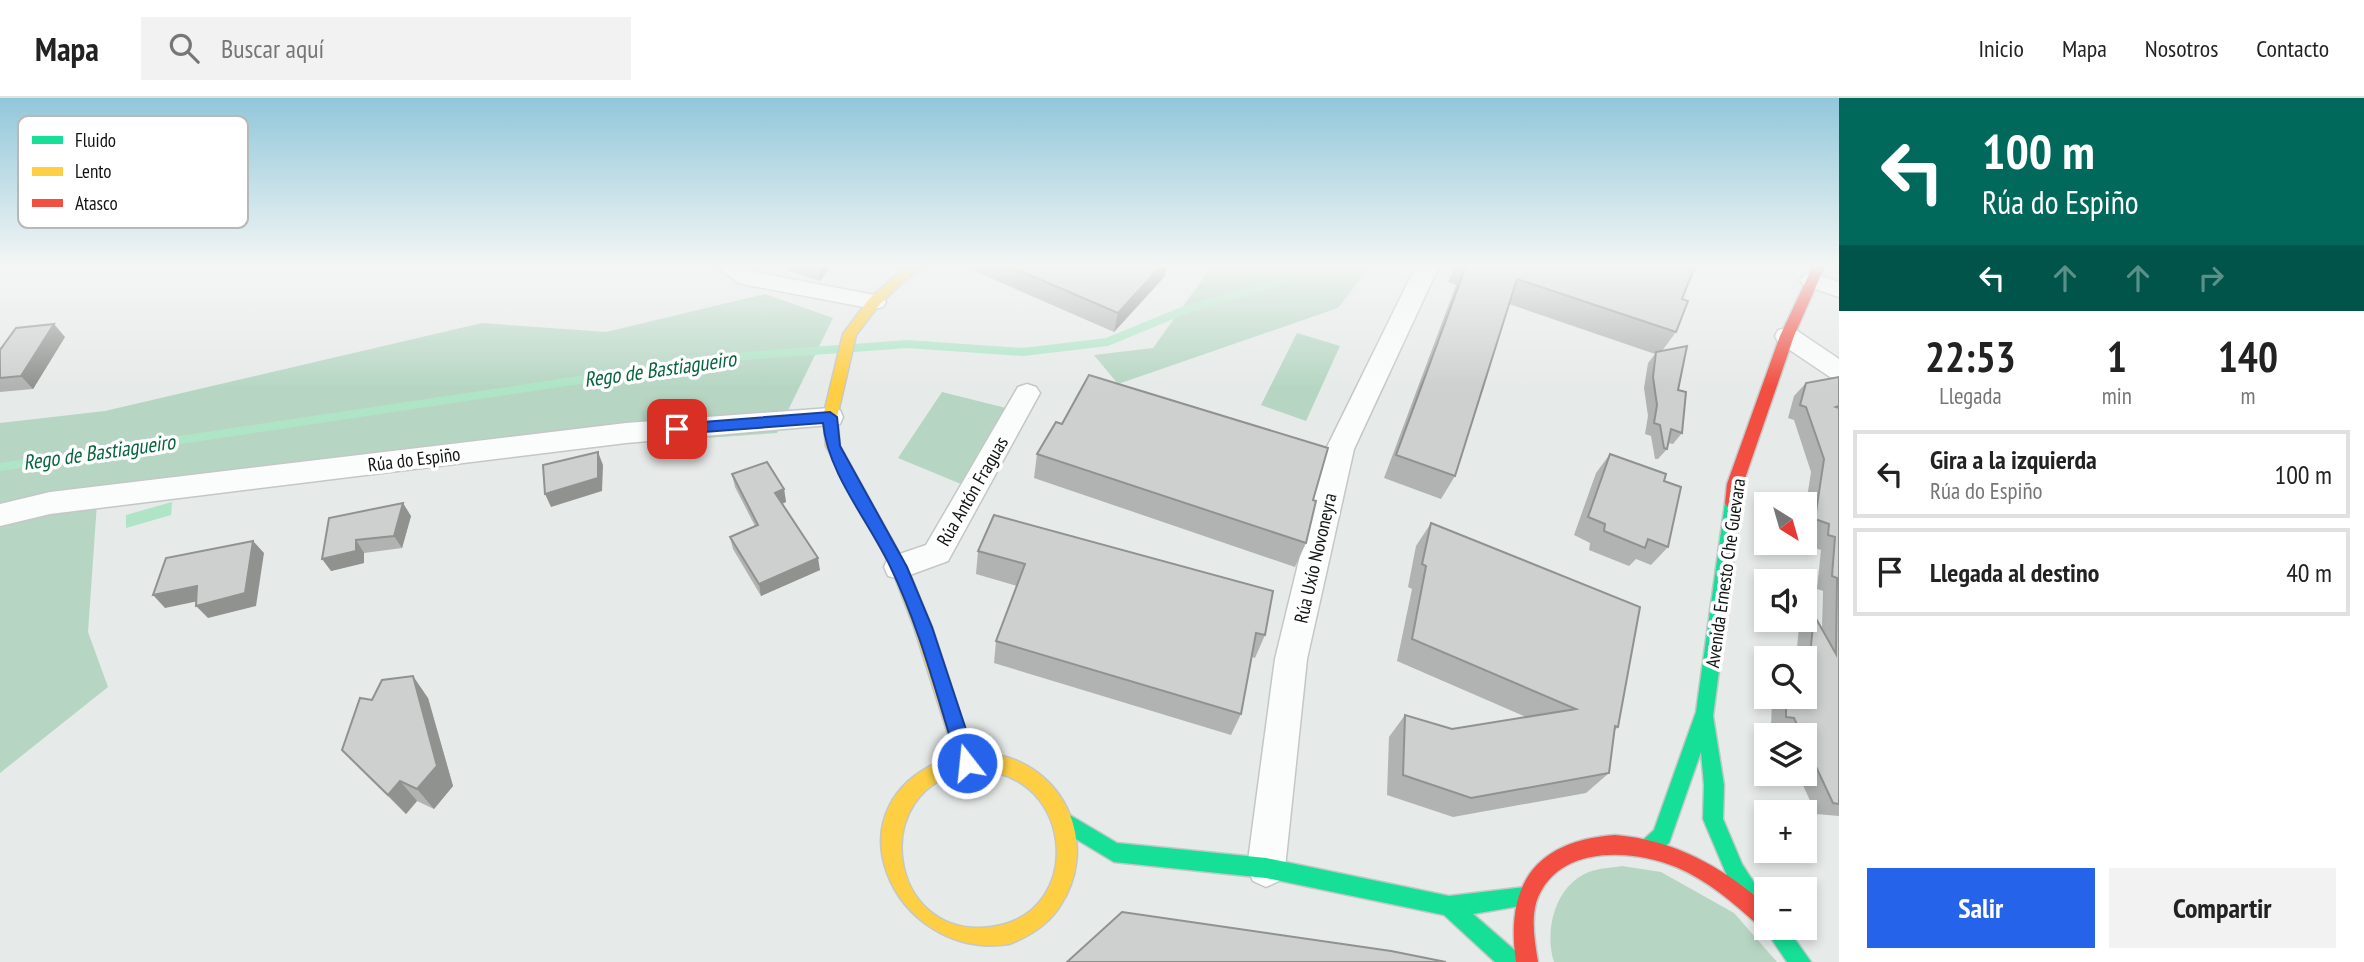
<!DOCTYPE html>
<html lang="es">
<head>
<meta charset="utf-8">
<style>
	body { margin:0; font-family:"PT Sans Narrow",sans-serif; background:#f2f2f2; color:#222; height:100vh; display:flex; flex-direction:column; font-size:26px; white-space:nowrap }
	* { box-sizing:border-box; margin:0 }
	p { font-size:23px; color:#767676 }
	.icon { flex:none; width:38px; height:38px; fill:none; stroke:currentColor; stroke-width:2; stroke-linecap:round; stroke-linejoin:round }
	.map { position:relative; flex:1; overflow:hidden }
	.sheet { display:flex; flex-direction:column; background:#fff; width:525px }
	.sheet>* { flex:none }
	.top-card { background:#00695c; color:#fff; overflow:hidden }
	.needle { width:46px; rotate:143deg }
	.buttons { position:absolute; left:1754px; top:394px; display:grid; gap:14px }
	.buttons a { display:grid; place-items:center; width:63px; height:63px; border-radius:0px; background:#fff; box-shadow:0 4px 10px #0003; font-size:35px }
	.pin { position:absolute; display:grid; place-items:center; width:60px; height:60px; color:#fff; margin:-30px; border-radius:14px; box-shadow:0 4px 10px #0006 }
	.me { position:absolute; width:77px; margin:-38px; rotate:344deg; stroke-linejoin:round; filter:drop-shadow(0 0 5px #0008) }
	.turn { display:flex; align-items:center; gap:24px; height:147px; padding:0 28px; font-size:32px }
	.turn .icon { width:91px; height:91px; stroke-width:2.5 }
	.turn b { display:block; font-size:49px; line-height:60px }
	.lanes { display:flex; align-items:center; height:66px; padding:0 28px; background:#0003; justify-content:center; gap:35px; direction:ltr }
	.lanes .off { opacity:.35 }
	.eta { display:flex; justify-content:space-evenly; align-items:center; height:119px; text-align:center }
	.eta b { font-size:42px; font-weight:700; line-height:49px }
	.button { display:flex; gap:14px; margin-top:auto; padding:14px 28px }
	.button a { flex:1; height:80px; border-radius:0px; background:#2563eb; color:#fff; font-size:28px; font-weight:700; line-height:80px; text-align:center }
	.button a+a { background:#f2f2f2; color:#222 }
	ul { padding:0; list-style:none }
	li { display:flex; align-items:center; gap:21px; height:88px; margin:0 14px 10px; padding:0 14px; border:4px solid #e0e0e0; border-radius:0px }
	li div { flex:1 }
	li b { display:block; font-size:26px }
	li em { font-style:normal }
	header { display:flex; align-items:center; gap:42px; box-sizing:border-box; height:98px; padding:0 35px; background:#fff; border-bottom:2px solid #e0e0e0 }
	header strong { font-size:33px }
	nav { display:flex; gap:38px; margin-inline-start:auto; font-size:24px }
	.search { width:490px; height:63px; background:#f2f2f2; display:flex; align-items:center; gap:18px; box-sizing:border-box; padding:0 24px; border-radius:0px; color:#767676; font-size:26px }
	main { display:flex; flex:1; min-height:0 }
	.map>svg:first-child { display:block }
	.green { fill:#b6d6c3 }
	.water { fill:#afe4c6 }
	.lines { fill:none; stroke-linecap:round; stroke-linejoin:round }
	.stream { stroke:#afe4c6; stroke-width:8 }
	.street-casing { stroke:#c4c7c6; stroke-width:3 }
	.fast-casing { stroke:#c4c7c6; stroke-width:3 }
	.slow-casing { stroke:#c4c7c6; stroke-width:3 }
	.jam-casing { stroke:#c4c7c6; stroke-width:3 }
	.street { fill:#fbfcfc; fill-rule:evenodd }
	.fast { fill:#16e098; fill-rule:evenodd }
	.slow { fill:#ffcf43; fill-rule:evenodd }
	.jam { fill:#f24e42; fill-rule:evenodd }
	.wall { fill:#b0b3b1 }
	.shaded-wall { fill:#909290 }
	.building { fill:#cdd0ce; stroke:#909290; stroke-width:2 }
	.route { fill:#2563eb; stroke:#184099; stroke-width:2 }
	.labels { text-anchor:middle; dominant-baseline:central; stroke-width:7; stroke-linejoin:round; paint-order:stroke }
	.street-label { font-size:19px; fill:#111412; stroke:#fff }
	.water-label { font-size:21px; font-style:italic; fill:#08653f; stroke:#fff }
	.key { fill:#fff; stroke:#b8b8b8; stroke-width:2 }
	.key-label { font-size:19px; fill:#111412 }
</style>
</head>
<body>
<header>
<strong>Mapa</strong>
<div class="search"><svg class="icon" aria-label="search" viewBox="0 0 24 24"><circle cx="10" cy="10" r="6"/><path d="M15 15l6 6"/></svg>Buscar aquí</div>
<nav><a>Inicio</a><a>Mapa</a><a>Nosotros</a><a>Contacto</a></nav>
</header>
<main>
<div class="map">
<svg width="1839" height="864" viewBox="0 0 1839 864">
	<rect width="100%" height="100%" fill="#e6eae8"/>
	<!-- green -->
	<g class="green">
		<polygon points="1212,168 1370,168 1338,210 1118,286 1094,257 1153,250"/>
		<polygon points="765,196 833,220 777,335 503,354 97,405 88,534 108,589 0,675 0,325 105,313 482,225 606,234"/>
		<polygon points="1297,235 1340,248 1306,323 1261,307"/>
		<polygon points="942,294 1010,311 961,386 898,360"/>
		<path d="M1622,768L1661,774L1734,815L1777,864H1554C1544,832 1555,787 1589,774C1599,770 1611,770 1622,768Z"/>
	</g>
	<!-- water -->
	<polygon class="water" points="172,404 171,417 126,430 126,417"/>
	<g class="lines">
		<!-- stream -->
		<g class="stream">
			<polyline points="854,250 907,246 1023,254 1107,244 1182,213 1286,182 1310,168"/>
			<polyline points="0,369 733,259 840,251"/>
		</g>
		<!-- street casing -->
		<g class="street-casing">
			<g id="street">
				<polygon points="716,168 744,168 754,174 874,197 883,199 886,204 883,209 874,211 747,187 739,185"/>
				<polygon points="1416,168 1439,168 1354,351 1307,561 1285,770 1279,783 1266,789 1253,783 1247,770 1275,561 1326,351"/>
				<polygon points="1812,175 1839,184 1839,199 1804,187 1800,182 1804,177"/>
				<polygon points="1787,230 1796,232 1839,261 1839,282 1830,279 1778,244 1775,238 1778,232"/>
				<polygon points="1027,286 1036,289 1040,295 948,463 899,481 888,478 884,469 888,460 926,447 1018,289"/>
				<polygon points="830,310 840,312 843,319 840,326 626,345 50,416 0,428 0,406 50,394 626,325"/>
			</g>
		</g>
		<!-- fast casing -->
		<g class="fast-casing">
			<g id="fast">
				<polygon points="1733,399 1741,405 1713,618 1724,687 1723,721 1742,766 1764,800 1761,807 1754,810 1747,807 1728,780 1703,721 1704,687 1701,654 1669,745 1649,760 1642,757 1639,750 1642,743 1654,732 1696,614 1725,405"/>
				<polygon points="1063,713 1117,745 1266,760 1449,798 1525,789 1532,792 1535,799 1532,806 1473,816 1519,856 1522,864 1495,864 1444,817 1266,780 1114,764 1056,729 1053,722 1056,715"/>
				<polygon points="1766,825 1766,830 1787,830 1811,864 1787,864 1764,830"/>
			</g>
		</g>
		<!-- slow casing -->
		<g class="slow-casing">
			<path id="slow" d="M910,168H926L904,183L879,207L856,237L837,319L840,348L907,469L932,529L973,655C1016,653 1054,678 1070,717C1082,747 1078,781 1060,808C1048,827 1030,838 1009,846C893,864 818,701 955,658L914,529L891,469L826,348L823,319L843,236L869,201L896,177ZM969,673C1073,665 1090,816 991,829C887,843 866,688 969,673Z"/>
		</g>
		<!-- jam casing -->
		<g class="jam-casing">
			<g id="jam">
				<polygon points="1813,168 1825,168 1794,238 1743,386 1738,409 1728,409 1725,405 1727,386 1780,238"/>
				<path d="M1615,737C1674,742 1721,768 1766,807V830H1771L1766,831L1759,828C1734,805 1707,782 1676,769C1630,750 1555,747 1536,805C1531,824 1535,845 1538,864H1516C1505,786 1535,743 1615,737Z"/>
			</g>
		</g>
		<!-- street -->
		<use href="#street" class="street"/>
		<!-- fast -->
		<use href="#fast" class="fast"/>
		<!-- slow -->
		<use href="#slow" class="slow"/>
		<!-- jam -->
		<use href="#jam" class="jam"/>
	</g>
	<!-- wall -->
	<g class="wall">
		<polygon points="786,168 831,168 820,183 786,172"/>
		<polygon points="963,168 1167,168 1165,178 1114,234"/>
		<polygon points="1455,168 1698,168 1694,174 1692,174 1682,201 1676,234 1662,253 1678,292 1682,335 1673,346 1668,345 1667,351 1658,361 1655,361 1651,338 1645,336 1648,318 1644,290 1648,265 1655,256 1509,206 1455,378 1441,401 1384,380 1456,187 1448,184"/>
		<polygon points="65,239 33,291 0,294 0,252"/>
		<polygon points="1839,279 1839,718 1816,716 1798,676 1804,676 1804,637 1781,637 1778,631 1771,631 1772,598 1804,598 1804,560 1796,560 1799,529 1814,517 1822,530 1823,493 1817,491 1821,452 1815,450 1815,439 1804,435 1804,419 1811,374 1794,322 1788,320 1794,298 1806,285"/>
		<polygon points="1037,356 1313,402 1306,445 1295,469 1034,380"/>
		<polygon points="1610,356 1664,383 1668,449 1651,467 1636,461 1629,468 1589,452 1590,445 1574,437 1596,375"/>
		<polygon points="732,376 784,391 786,404 782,406 820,472 761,498 733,451 730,439 755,428 735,389"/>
		<polygon points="994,417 1265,537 1255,560 1252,559 1241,616 1231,637 994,565 996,543 1017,488 976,476 978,453"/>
		<polygon points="411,418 402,450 364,455 364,465 331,473 329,420"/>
		<polygon points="1431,425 1618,629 1615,632 1609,675 1586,695 1453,719 1387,697 1389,639 1405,617 1452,631 1526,619 1397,563 1412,491 1408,489 1416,448"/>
		<polygon points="428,600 453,688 434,711 417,703 406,716 361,672 342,652 372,602"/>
	</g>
	<!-- shaded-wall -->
	<g class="shaded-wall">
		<polygon points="820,168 831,168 820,183 819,170"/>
		<polygon points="1161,168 1167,168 1165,178 1114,234 1118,215"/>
		<polygon points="54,226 65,239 33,291 21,278"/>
		<polygon points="598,354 603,367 602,393 551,409 545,396"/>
		<polygon points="784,391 786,404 777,408 775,395"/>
		<polygon points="403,405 411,418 402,450 394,438"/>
		<polygon points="356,442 364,455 364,465 331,473 322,461"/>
		<polygon points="253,443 264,455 256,508 208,520 196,508"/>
		<polygon points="818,460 820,472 761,498 759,486"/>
		<polygon points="197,488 208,501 165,510 153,497"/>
		<polygon points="413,578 428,600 453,688 434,711 417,691"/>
		<polygon points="400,683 417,703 406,716 388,697"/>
	</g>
	<!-- building -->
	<g class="building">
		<polygon points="1009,168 1161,168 1118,215"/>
		<polygon points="1466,168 1695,168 1682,201 1688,203 1676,234 1517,181 1455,378 1396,357"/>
		<polygon points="54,226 21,278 0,280 0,252 16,230"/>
		<polygon points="1687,248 1678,292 1686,294 1682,335 1671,331 1667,351 1664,350 1660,327 1654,325 1657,307 1653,279 1656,254"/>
		<polygon points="1089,277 1328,350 1313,402 1316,403 1306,445 1037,356 1056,324 1062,326"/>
		<polygon points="1839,279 1839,308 1836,309 1839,310 1839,706 1833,705 1804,643 1804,637 1802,637 1794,620 1786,619 1786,598 1804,598 1804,577 1808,578 1814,517 1836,556 1837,480 1832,478 1835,439 1828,437 1829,426 1815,421 1824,361 1806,309 1800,307 1806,285"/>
		<polygon points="598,354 598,380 545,396 543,367"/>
		<polygon points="1610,356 1666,376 1664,383 1681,389 1668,449 1648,441 1645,450 1604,433 1605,426 1588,419"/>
		<polygon points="767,364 784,391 775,395 818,460 759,486 730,439 758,427 732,376"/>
		<polygon points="403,405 394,438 356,442 356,453 322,461 329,420"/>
		<polygon points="994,417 1273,493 1265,537 1256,535 1241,616 996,543 1025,466 978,453"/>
		<polygon points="1431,425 1640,509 1618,629 1615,628 1609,675 1471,700 1403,677 1405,617 1452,631 1576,611 1412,541 1426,468 1422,466"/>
		<polygon points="253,443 245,495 196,508 197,488 153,497 166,460"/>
		<polygon points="413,578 437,668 417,691 400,683 388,697 342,652 360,600 372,602 382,582"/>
		<polygon points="1122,814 1391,853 1446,864 1067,864"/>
	</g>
	<!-- sky -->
	<linearGradient id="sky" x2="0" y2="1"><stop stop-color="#91c7da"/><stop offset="0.58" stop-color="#f4f6f5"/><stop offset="1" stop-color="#f4f6f5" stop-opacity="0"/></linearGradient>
	<rect width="1839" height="289" fill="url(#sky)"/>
	<!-- route -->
	<path class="route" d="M830,314L837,319L840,348L907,469L932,529L977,665L974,671L967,674L960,671L958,665C937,599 920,530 890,468C868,422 828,376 823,325L677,336L670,331L677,326Z"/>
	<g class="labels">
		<!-- street labels -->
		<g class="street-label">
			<text transform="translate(414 361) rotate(-7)">Rúa do Espiño</text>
			<text transform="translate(972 393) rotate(-60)">Rúa Antón Fraguas</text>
			<text transform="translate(1315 460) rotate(-77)">Rúa Uxío Novoneyra</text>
			<text transform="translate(1725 475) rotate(-82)">Avenida Ernesto Che Guevara</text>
		</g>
		<!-- water labels -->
		<g class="water-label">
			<text transform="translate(660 271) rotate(-8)">Rego de Bastiagueiro</text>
			<text transform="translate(99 354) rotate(-8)">Rego de Bastiagueiro</text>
		</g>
	</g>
	<!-- legend -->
	<rect x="18" y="18" width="230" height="112" rx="10" class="key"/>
	<rect x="32" y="38" width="31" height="8" fill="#16e098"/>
	<rect x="32" y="69" width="31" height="9" fill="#ffcf43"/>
	<rect x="32" y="101" width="31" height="8" fill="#f24e42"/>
	<g class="key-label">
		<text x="75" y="49">Fluido</text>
		<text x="75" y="80">Lento</text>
		<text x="75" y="112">Atasco</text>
	</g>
</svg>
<div class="buttons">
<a><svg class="needle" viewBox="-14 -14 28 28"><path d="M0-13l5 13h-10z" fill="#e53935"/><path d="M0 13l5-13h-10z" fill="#767676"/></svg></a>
<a><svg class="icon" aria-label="sound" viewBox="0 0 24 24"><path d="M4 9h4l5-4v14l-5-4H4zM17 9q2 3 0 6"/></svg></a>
<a><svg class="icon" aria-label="search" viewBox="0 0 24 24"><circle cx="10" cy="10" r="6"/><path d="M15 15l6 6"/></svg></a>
<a><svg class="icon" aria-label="layers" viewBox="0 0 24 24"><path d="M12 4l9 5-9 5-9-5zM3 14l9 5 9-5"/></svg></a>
<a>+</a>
<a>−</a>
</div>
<div class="pin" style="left:677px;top:331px;background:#d93025"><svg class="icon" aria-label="arrive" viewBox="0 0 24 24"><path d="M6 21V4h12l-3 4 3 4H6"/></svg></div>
<svg class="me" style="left:967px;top:665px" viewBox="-20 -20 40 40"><circle r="17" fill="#2563eb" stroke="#fff" stroke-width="3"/><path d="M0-11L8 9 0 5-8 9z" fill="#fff"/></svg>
</div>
<section class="sheet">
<div class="top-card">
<div class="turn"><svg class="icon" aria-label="left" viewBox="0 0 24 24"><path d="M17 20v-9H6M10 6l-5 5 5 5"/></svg><div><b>100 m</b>Rúa do Espiño</div></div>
<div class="lanes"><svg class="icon" aria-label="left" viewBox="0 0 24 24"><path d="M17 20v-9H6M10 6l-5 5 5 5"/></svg><svg class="icon off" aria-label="ahead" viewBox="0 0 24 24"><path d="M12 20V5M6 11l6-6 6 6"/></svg><svg class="icon off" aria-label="ahead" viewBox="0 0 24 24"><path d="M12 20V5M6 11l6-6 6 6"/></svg><svg class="icon off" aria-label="right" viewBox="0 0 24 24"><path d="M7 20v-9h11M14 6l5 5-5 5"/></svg></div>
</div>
<div class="eta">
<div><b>22:53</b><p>Llegada</p></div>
<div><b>1</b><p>min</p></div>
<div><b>140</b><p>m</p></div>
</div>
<ul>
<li><svg class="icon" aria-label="left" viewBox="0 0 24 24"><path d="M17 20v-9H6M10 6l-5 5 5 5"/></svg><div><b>Gira a la izquierda</b><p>Rúa do Espiño</p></div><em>100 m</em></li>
<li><svg class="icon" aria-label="arrive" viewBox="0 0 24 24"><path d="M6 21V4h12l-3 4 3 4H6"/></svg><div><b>Llegada al destino</b></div><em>40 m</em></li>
</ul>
<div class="button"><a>Salir</a><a>Compartir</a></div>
</section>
</main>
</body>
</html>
